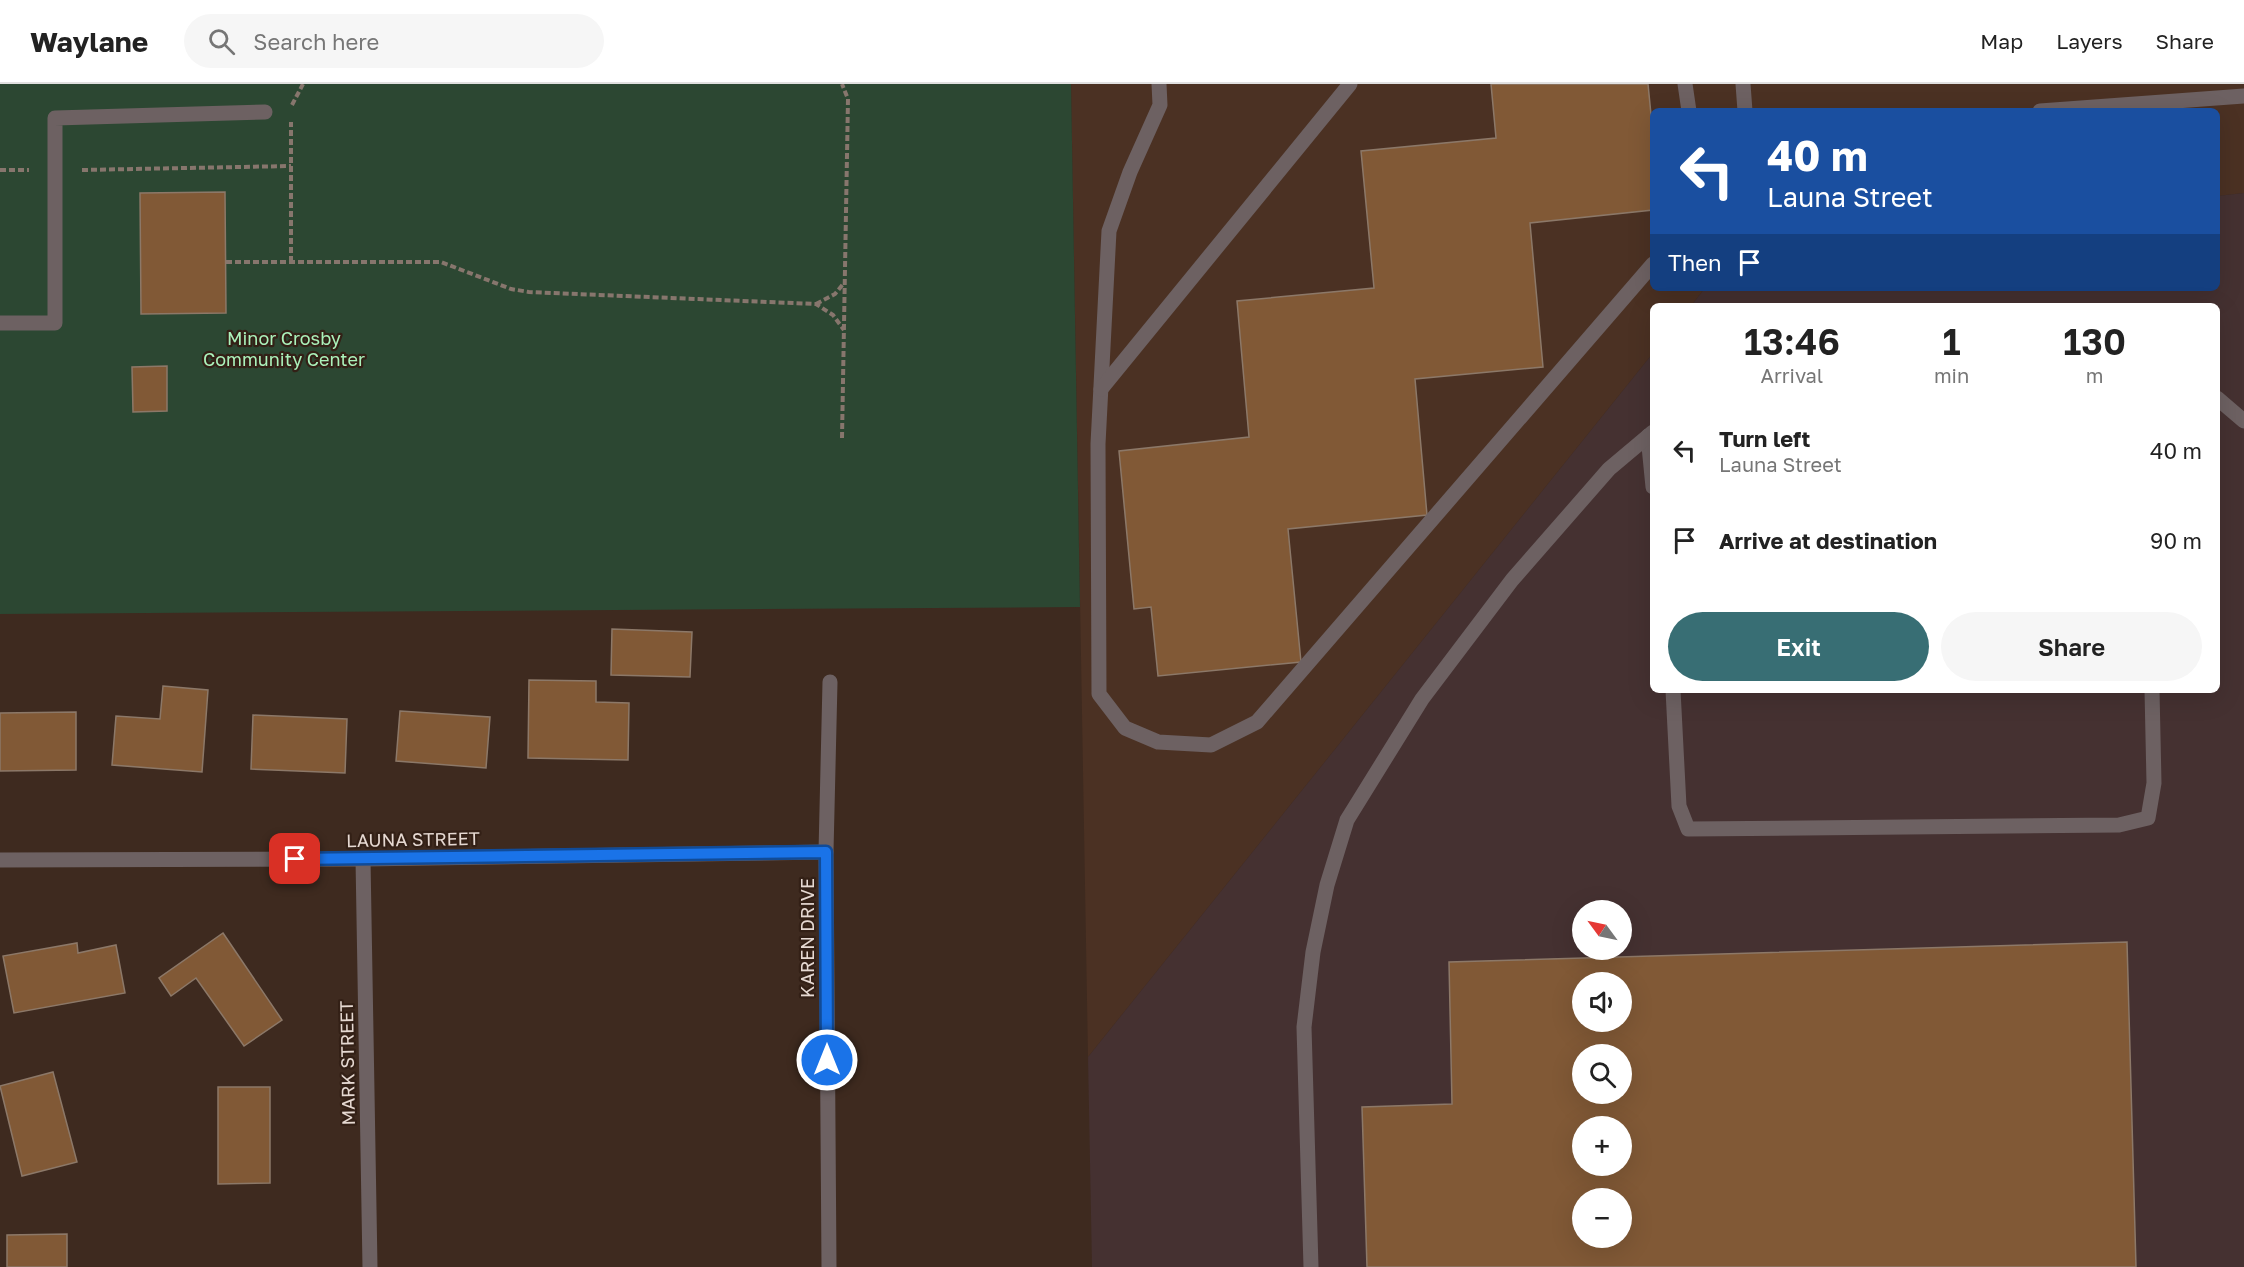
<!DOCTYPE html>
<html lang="en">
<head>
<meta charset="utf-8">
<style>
	body { margin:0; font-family:"Golos Text",sans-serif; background:#f6f6f6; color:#222; height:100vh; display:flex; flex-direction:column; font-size:22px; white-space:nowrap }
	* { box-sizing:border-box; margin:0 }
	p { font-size:20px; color:#767676 }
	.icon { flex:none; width:33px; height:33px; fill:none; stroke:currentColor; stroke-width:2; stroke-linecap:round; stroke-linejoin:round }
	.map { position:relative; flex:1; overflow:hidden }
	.drawer { position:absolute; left:1650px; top:219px; width:570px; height:390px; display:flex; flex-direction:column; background:#fff; border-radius:9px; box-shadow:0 6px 24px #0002 }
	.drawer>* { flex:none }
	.hud { position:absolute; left:1650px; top:24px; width:570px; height:183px; border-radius:9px; box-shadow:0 6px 24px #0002; background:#1a4fa0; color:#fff; overflow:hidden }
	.needle { width:39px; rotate:303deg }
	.fabs { position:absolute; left:1572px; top:816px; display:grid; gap:12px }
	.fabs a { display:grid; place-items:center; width:60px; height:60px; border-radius:50%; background:#fff; box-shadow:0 6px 24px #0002; font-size:30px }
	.pin { position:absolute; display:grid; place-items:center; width:51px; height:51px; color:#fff; margin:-26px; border-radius:12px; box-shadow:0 3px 9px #0006 }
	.me { position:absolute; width:66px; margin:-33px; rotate:0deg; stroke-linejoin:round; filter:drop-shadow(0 0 4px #0008) }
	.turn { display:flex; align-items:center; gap:21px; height:126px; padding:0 18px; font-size:27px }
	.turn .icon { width:78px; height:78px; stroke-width:2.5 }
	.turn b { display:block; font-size:42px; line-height:51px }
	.then { display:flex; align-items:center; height:57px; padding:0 18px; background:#0003; gap:12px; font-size:22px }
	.eta { display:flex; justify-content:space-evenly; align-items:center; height:102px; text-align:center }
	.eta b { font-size:36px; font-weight:600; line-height:42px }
	.action { display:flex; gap:12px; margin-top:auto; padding:12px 18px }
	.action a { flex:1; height:69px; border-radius:36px; background:#386e74; color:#fff; font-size:24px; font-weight:600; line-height:69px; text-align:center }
	.action a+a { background:#f6f6f6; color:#222 }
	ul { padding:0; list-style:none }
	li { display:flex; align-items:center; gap:18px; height:90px; padding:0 18px }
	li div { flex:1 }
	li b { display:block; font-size:22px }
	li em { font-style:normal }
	header { display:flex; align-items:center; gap:36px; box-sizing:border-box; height:84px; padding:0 30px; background:#fff; border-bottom:2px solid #e0e0e0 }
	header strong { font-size:28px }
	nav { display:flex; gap:33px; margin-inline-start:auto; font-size:21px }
	.search { width:420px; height:54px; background:#f6f6f6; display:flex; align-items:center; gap:15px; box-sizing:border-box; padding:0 21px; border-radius:33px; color:#767676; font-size:22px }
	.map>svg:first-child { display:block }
	.built { fill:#4b3123 }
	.industrial { fill:#453131; fill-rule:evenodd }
	.green { fill:#2c4732 }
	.building { fill:#815936; stroke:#8c7868; stroke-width:1.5; fill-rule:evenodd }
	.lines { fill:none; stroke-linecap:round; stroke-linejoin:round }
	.path { stroke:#87766d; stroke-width:4; stroke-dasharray:6 3; stroke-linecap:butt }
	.minor { stroke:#6d6162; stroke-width:15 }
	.route-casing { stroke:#114b97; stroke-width:15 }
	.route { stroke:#1a73e8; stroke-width:10 }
	.labels { text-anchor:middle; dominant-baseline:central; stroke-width:4.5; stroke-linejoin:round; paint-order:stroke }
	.park-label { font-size:18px; fill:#abf2bb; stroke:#332016 }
	.street-label { font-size:18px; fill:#e6d9d2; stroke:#332016 }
</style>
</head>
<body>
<header>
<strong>Waylane</strong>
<div class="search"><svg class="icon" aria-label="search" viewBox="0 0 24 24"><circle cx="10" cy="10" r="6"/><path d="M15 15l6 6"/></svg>Search here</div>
<nav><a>Map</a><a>Layers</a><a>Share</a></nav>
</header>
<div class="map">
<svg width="2244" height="1183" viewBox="0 0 2244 1183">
	<rect width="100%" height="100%" fill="#3e2a1f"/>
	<!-- built -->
	<polygon class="built" points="1071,0 2244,0 2244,109 2217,112 2217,27 1653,27 1653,204 1705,204 1691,222 1653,222 1653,269 1088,973"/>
	<!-- industrial -->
	<path class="industrial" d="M2244,109V1183H1092L1088,973L1653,269V606H2217V222H1691L1705,204H2217V112ZM1582,826H1622V866H1582ZM1582,898H1622V938H1582ZM1582,970H1622V1010H1582ZM1582,1042H1622V1082H1582ZM1582,1114H1622V1154H1582Z"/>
	<!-- green -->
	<polygon class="green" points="0,0 1071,0 1080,523 0,530"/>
	<!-- building -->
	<g class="building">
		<polygon points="1491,0 1648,0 1653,51 1653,126 1530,139 1543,283 1415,295 1427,431 1288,445 1301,578 1158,592 1151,523 1134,525 1119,367 1249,353 1237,217 1374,204 1361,67 1496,54"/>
		<polygon points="225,108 226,229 141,230 140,109"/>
		<polygon points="167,282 167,327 133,328 132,283"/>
		<polygon points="612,545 692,548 690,593 611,591"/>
		<polygon points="529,596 596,597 596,618 629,619 628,676 528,674"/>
		<polygon points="163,602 208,606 202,688 112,681 116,632 160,635"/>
		<polygon points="400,627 490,633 486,684 396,677"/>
		<polygon points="76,628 76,686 0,687 0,629"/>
		<polygon points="253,631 347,635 345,689 251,685"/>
		<polygon points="223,849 282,936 244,962 196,894 171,912 159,894"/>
		<path d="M2127,858L2136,1183H1367L1362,1023L1452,1020L1449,878ZM1582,898H1622V938H1582ZM1582,970H1622V1010H1582ZM1582,1042H1622V1082H1582ZM1582,1114H1622V1154H1582Z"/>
		<polygon points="77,859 78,869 116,861 125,909 14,929 3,872"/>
		<polygon points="53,988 77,1078 22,1092 0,1002"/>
		<polygon points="218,1003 270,1003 270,1099 218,1100"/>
		<polygon points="67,1150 67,1183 7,1183 7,1151"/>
	</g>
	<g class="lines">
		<!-- path -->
		<g class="path">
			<polyline points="292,21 303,0"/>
			<polyline points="0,86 29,86"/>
			<polyline points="82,86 291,82"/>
			<polyline points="226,178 441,178 511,205 529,208 816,220 833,231 844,246"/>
			<polyline points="291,178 291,38"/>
			<polyline points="816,220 835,210 844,199"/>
			<polyline points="842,354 848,15 842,0"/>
		</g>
		<!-- minor -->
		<g class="minor">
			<polyline points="1159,0 1160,21 1130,88 1109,147 1098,360 1099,610 1125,644 1158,658 1211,661 1257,638 1653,180"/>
			<polyline points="1685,0 1689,27"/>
			<polyline points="1743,0 1745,27"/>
			<polyline points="2040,27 2244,12"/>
			<polyline points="0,239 55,239 55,34 265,28"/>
			<polyline points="1101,305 1350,0"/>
			<polyline points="2217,314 2244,337"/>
			<polyline points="1648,352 1653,403"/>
			<polyline points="1673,606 1679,722 1688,745 2119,741 2148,734 2154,699 2152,606"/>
			<polyline points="363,775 370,1183"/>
			<polyline points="0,776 363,775 826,768"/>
			<polyline points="829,1183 826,768 830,598"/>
			<polyline points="1311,1183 1304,943 1313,868 1327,801 1347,736 1422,615 1512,496 1609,385 1653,348"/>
		</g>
	</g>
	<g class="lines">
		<!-- route casing -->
		<g class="route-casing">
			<polyline id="route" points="295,775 826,768 827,976"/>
		</g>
		<!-- route -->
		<use href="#route" class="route"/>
	</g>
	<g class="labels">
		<!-- park labels -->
		<g class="park-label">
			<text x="284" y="254">Minor Crosby<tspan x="284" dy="21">Community Center</tspan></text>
		</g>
		<!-- street labels -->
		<g class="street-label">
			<text transform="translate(413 755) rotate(-1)">LAUNA STREET</text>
			<text transform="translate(807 854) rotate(-90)">KAREN DRIVE</text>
			<text transform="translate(347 979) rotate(-91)">MARK STREET</text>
		</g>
	</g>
</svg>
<div class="fabs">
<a><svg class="needle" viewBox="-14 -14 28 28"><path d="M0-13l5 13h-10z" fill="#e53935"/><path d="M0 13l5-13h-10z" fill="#767676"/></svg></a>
<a><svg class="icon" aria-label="sound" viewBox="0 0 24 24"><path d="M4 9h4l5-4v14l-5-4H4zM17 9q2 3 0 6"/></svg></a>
<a><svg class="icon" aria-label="search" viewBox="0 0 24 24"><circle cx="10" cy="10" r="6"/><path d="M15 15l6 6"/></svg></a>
<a>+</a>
<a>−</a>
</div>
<div class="pin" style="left:295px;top:775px;background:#d93025"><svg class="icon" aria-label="arrive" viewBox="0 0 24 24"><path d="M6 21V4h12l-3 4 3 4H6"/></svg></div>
<svg class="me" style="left:827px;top:976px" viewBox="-20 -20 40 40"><circle r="17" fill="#1a73e8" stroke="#fff" stroke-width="3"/><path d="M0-11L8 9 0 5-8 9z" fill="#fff"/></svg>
<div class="hud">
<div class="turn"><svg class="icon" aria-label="left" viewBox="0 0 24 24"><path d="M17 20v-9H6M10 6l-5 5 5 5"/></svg><div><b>40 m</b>Launa Street</div></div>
<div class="then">Then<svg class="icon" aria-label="arrive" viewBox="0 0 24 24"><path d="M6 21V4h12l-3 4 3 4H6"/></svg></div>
</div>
<section class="drawer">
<div class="eta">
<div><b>13:46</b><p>Arrival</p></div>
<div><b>1</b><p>min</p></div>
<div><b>130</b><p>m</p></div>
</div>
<ul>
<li><svg class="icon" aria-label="left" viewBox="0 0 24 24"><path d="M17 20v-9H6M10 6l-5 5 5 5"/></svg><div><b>Turn left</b><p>Launa Street</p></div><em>40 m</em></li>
<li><svg class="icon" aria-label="arrive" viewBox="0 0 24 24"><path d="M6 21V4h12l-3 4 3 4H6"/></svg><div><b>Arrive at destination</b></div><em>90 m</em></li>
</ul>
<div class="action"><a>Exit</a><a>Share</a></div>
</section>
</div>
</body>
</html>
